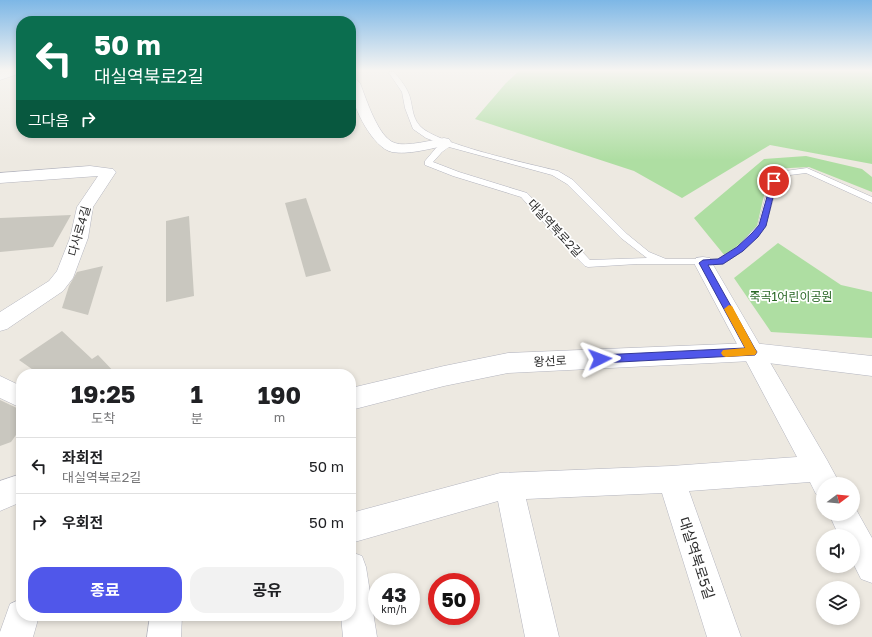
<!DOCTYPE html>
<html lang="ko">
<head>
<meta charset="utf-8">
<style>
	body { margin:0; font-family:"Golos Text","Noto Sans KR",sans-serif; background:#f2f2f2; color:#202124; height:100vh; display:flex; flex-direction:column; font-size:15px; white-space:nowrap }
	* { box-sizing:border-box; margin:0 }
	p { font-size:13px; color:#757577 }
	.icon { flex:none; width:22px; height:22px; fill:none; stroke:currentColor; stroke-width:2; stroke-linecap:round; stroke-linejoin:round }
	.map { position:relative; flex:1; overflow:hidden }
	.drawer { position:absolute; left:16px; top:369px; width:340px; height:252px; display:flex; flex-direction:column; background:#fff; border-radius:16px; box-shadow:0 2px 6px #0003 }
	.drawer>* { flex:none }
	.banner { position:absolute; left:16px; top:16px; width:340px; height:122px; border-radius:16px; box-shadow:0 2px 6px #0003; background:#0b6e4f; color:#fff; overflow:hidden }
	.needle { width:26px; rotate:74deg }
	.tools { position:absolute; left:816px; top:477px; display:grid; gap:8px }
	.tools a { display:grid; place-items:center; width:44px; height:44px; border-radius:50%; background:#fff; box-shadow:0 2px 6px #0003; font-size:20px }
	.speed { position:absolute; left:368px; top:573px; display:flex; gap:8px; font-size:20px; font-weight:700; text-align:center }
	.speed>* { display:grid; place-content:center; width:52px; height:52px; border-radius:50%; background:#fff; box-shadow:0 2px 6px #0003; line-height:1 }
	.speed small { font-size:10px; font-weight:400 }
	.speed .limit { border:6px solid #d22; background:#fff; color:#111 }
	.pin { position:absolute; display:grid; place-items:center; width:34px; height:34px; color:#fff; margin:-17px; border:2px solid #fff; border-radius:50%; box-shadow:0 1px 4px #0007 }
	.me { position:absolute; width:44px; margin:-22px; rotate:87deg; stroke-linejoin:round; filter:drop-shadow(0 0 3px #0008) }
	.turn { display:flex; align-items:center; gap:14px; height:84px; padding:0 12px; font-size:18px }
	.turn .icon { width:52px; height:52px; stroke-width:2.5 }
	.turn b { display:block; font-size:28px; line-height:34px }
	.then { display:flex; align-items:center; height:38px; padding:0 12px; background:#0003; gap:8px; font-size:15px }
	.eta { display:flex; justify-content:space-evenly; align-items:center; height:68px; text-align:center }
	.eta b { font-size:24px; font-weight:700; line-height:28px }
	.primary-button { display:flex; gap:8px; margin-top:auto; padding:8px 12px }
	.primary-button a { flex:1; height:46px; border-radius:16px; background:#5057ea; color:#fff; font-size:16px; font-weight:700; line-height:46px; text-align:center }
	.primary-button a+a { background:#f2f2f2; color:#202124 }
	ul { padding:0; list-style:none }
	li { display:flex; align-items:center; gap:12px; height:56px; padding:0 12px; border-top:1px solid #e0e0e0 }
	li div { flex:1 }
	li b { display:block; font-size:15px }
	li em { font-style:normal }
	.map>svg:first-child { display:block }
	.green { fill:#aedea2 }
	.building { fill:#c9c7bf }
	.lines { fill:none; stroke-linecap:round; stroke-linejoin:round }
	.service-casing { stroke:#b4b5bf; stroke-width:1 }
	.minor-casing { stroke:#b4b5bf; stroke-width:1 }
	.tertiary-casing { stroke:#b4b5bf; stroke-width:1 }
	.secondary-casing { stroke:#b4b5bf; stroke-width:1 }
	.service { fill:#fff; fill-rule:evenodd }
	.minor { fill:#fff; fill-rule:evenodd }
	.tertiary { fill:#fff; fill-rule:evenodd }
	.secondary { fill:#fff; fill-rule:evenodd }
	.route { fill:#5057ea; stroke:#343998 }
	.slow { fill:#f59e0b }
	.labels { text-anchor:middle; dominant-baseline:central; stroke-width:3.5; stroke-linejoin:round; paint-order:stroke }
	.street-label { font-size:12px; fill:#2d2d2d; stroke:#fff }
	.park-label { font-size:12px; fill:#266522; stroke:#fff }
	.near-street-label { font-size:14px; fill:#2d2d2d; stroke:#fff }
</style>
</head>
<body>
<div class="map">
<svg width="872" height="637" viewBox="0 0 872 637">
	<rect width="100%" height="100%" fill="#ede9e1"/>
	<!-- green -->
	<g class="green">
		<polygon points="519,71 872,71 872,164 770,145 682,198 634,171 475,119 506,83"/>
		<polygon points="806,156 862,169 872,177 872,192 809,167 771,169 765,191 756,230 725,256 694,218 764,159"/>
		<polygon points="778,243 841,285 872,292 872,338 771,332 734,278"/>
	</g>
	<!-- building -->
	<g class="building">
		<polygon points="306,198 331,271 306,277 285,203"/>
		<polygon points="71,215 53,247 0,252 0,218"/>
		<polygon points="189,216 194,296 166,302 166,221"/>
		<polygon points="103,266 88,315 62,308 69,286 77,272"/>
		<polygon points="62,331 92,359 98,355 116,374 39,374 19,360"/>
		<polygon points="0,400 21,410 21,428 11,442 0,446"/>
	</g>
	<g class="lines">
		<!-- service casing -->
		<g class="service-casing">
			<path id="service" d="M390,72H394C399,78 405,85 408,92C413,102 411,117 420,126C436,144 530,164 558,171L573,180L627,234L649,252L666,259H718L737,247L758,225L770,181L785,171L807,168L872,197V203L806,173L790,175L778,182L765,228L743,251L723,264H637L588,267L585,266L562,243L521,197L453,176L425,165V161L436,148L442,144L426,138L413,129L405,108L402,92L389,73ZM449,147L552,175L567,184L621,238L647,258L590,260L527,193L459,172L433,162L442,152Z"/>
		</g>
		<!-- minor casing -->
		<g class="minor-casing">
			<g id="minor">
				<path d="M351,77L355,78L360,83C366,98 378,138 395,143C406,147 432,140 444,138L449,139L451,142L449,145L444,146C428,149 408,155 392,152C373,148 353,108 351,90C351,86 351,81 351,77Z"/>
				<polygon points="90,166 113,169 116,172 93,207 88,238 73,278 63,291 7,329 0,331 0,312 49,281 57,271 70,238 77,207 98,176 0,183 0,173"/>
				<polygon points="703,257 710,258 712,263 827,460 840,484 823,484 823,496 816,494 810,482 689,491 741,637 707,637 662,493 526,499 559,637 525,637 498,501 351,543 351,513 500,473 671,466 797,457 694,263 696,258"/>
				<polygon points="0,376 21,386 21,408 0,398"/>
				<polygon points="853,504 872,538 872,583 861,579 853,563 853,536 839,536 829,514 853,514"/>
				<polygon points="351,552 362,556 366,567 377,637 343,637 341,616 351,616"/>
				<polygon points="150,616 182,616 181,637 147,637"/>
			</g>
		</g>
		<!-- tertiary casing -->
		<g class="tertiary-casing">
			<g id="tertiary">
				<polygon points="3,71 20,71 18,74 0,80 0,72"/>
				<polygon points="21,599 21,616 39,616 33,637 0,637 0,632 10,604"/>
			</g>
		</g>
		<!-- secondary casing -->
		<g class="secondary-casing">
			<g id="secondary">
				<polygon points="752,343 872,356 872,376 752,361 508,373 444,386 351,410 351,388 444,366 508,353"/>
				<polygon points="21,474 21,502 0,511 0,481"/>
			</g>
		</g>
		<!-- service -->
		<use href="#service" class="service"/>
		<!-- minor -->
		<use href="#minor" class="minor"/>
		<!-- tertiary -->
		<use href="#tertiary" class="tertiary"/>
		<!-- secondary -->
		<use href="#secondary" class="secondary"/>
	</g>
	<!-- sky -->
	<linearGradient id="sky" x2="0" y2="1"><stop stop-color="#7db7e6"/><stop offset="0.44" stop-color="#f7f5f2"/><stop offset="1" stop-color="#f7f5f2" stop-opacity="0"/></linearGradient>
	<rect width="872" height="160" fill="url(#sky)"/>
	<!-- route -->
	<polygon class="route" points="772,179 777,181 766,226 758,237 743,251 723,264 708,265 755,349 757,352 755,355 600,363 596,362 595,359 596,356 600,355 745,348 699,263 703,260 718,259 737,247 752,233 759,225"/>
	<!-- slow -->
	<polygon class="slow" points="729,305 732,306 755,349 757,352 755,355 726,357 723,356 721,353 723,350 745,348 724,309"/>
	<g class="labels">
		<!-- street labels -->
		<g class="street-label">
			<text transform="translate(555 228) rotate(47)">대실역북로2길</text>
			<text transform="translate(79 231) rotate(-74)">다사로4길</text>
			<text transform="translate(550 361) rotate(-3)">왕선로</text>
		</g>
		<!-- park labels -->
		<g class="park-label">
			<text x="791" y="296">죽곡1어린이공원</text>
		</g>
		<!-- near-street labels -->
		<g class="near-street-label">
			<text transform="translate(697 558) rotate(72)">대실역북로5길</text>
		</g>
	</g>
</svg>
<div class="tools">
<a><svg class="needle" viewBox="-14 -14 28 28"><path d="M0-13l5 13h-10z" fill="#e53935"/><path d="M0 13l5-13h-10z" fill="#757577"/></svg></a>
<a><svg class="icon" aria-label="sound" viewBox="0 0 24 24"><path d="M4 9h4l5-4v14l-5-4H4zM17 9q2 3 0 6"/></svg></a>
<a><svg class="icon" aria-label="layers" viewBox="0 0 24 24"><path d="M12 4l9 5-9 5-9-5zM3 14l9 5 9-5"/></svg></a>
</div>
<div class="speed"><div>43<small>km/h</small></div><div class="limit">50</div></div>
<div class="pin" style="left:774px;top:181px;background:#d93025"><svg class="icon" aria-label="arrive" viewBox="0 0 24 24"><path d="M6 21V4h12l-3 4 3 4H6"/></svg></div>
<svg class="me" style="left:600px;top:359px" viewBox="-20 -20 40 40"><path d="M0-17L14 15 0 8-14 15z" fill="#5057ea" stroke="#fff" stroke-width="4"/></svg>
<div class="banner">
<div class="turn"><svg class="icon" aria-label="left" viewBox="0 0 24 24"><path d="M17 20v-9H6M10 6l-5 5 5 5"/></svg><div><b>50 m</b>대실역북로2길</div></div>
<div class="then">그다음<svg class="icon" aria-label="right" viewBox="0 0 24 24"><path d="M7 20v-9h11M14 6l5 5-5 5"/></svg></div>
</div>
<section class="drawer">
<div class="eta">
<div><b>19:25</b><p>도착</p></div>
<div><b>1</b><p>분</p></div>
<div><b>190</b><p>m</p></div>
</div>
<ul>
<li><svg class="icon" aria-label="left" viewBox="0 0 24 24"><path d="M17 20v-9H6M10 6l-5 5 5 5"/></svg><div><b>좌회전</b><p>대실역북로2길</p></div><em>50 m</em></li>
<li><svg class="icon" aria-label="right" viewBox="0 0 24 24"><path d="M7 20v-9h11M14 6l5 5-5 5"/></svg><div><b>우회전</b></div><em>50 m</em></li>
</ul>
<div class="primary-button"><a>종료</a><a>공유</a></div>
</section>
</div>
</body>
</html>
